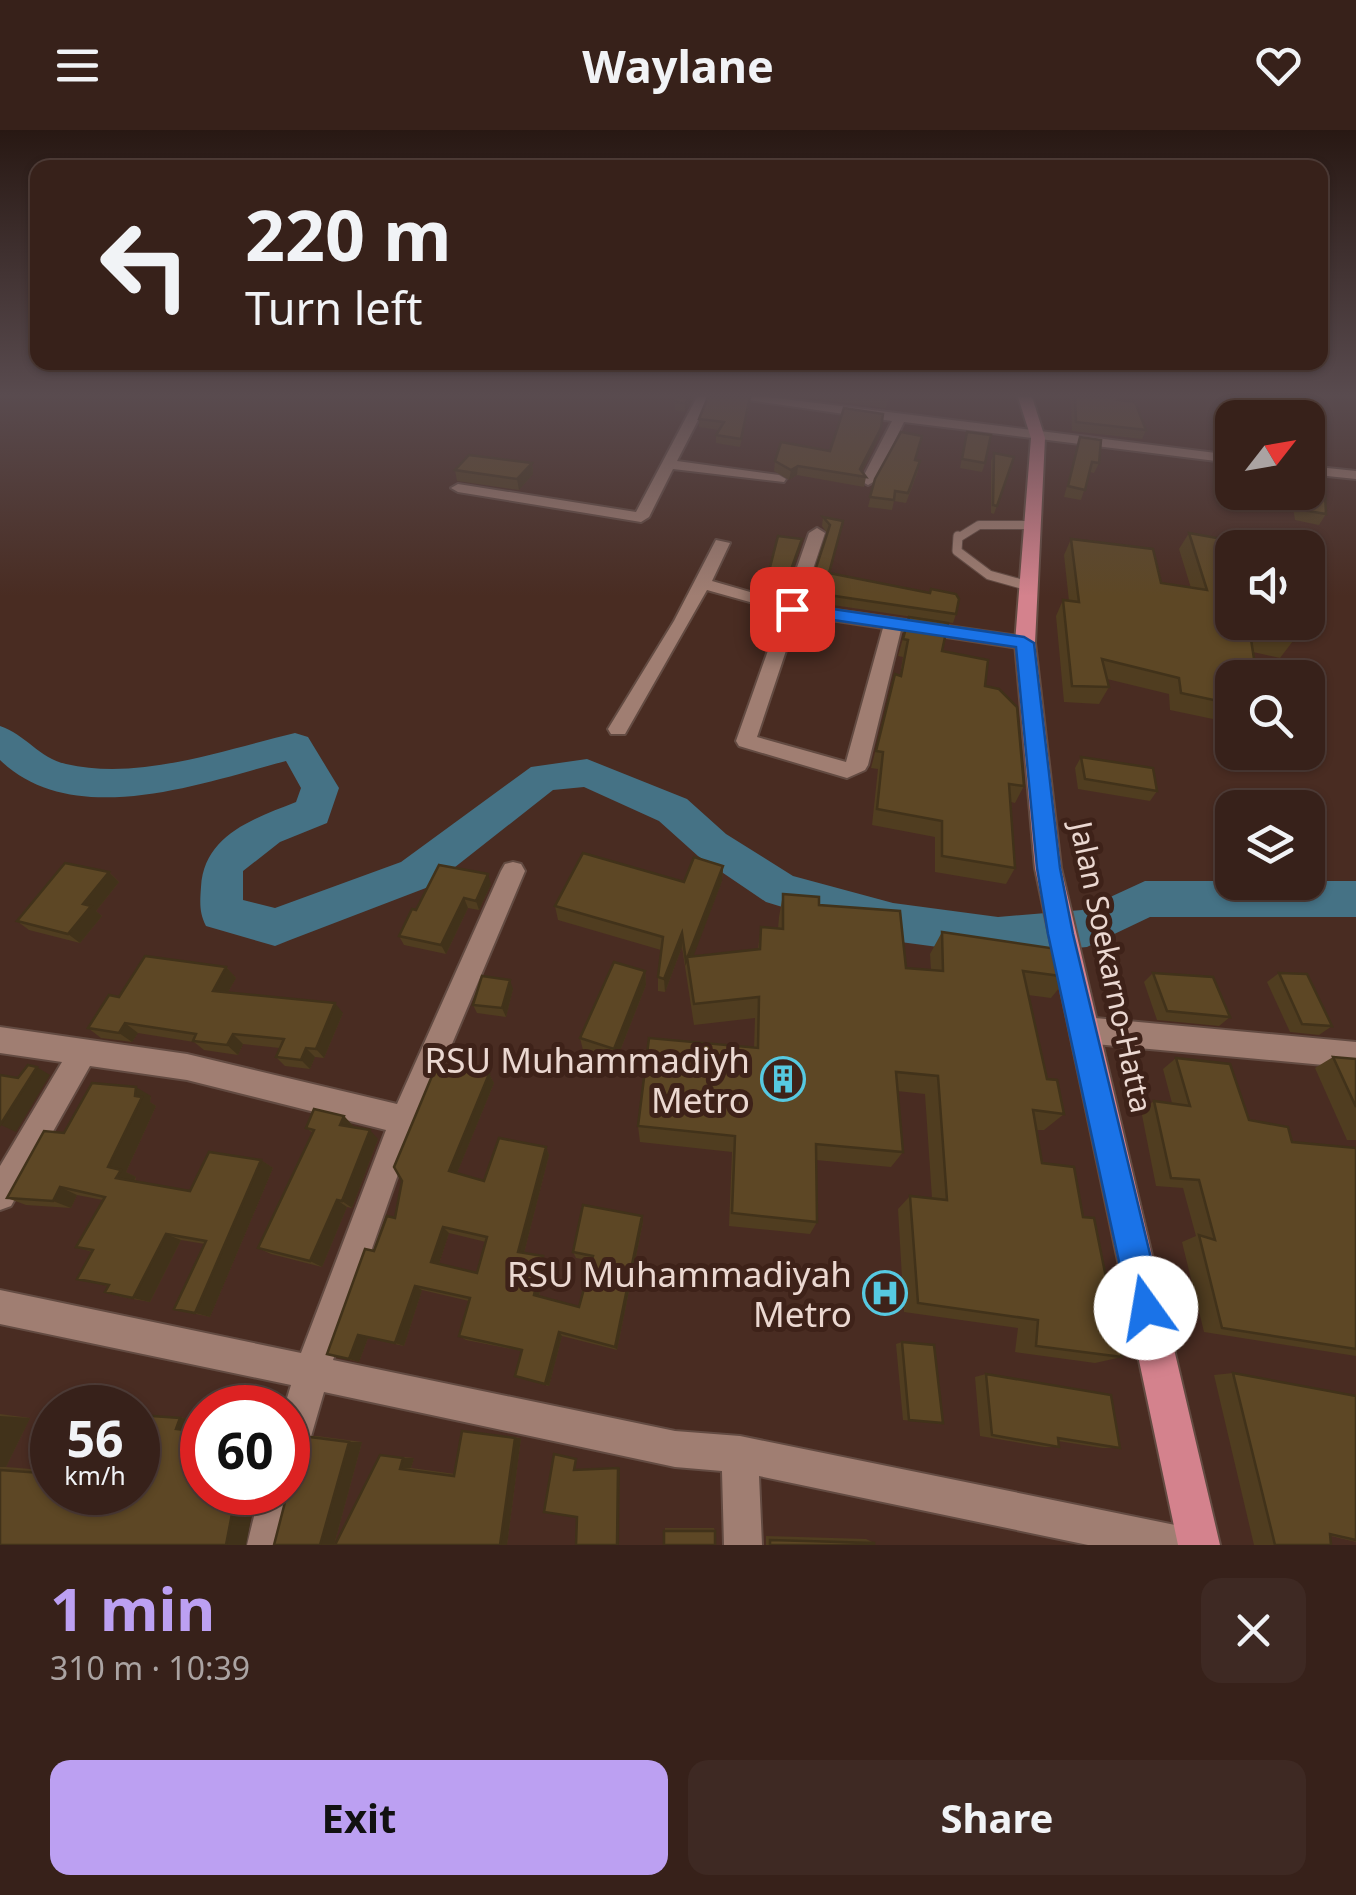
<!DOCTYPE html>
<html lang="en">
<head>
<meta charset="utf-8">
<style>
	body { margin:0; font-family:"Noto Sans",sans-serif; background:#3e2923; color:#f1f3f6; height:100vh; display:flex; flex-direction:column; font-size:38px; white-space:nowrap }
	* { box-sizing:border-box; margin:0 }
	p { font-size:32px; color:#aaa3a2 }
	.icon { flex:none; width:55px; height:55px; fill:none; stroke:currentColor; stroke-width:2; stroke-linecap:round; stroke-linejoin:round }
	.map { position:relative; height:1415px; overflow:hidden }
	.sheet { display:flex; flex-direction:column; background:#37211a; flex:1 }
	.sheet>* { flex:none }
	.guide { position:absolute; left:30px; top:30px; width:1298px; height:210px; border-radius:20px; box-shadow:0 2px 8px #0004,0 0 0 2px #513e39; background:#37211a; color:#f1f3f6; overflow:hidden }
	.needle { width:65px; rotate:59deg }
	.tools { position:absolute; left:1215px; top:270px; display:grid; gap:20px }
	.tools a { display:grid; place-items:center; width:110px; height:110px; border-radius:20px; background:#37211a; box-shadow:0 2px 8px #0004,0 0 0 2px #513e39; font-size:50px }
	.speed { position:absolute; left:30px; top:1255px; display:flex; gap:20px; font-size:50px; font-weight:700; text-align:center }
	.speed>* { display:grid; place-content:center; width:130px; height:130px; border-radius:50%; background:#37211a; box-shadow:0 2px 8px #0004,0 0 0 2px #513e39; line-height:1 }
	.speed small { font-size:25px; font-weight:400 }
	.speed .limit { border:15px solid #d22; background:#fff; color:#111 }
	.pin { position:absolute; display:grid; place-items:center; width:85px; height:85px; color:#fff; margin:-42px; border-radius:20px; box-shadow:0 5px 15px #0006 }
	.me { position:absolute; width:110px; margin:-55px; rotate:347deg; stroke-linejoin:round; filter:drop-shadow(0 0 8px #0008) }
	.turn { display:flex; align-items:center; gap:35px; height:210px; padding:0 50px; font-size:45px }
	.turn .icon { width:130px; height:130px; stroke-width:2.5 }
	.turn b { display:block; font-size:70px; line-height:85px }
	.round { display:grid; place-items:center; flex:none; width:105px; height:105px; border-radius:20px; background:#3e2923 }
	.summary { display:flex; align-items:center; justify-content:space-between; height:170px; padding:0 50px }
	h1 { font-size:60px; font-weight:700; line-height:75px; color:#bca0f2 }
	.button { display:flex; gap:20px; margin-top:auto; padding:20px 50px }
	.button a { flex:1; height:115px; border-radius:20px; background:#bca0f2; color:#111; font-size:40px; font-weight:700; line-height:115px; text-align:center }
	.button a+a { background:#3e2923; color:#f1f3f6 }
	header { display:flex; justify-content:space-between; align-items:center; height:130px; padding:0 50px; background:#37211a; font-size:45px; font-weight:700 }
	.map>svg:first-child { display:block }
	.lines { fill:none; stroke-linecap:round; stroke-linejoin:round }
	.river { fill:#457285; fill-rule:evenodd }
	.lane-far1-casing { stroke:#634b42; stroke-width:10 }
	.lane-casing { stroke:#634b42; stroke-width:11 }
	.street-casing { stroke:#634b42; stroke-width:4 }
	.primary-casing { stroke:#634b42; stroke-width:4 }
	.lane-far1 { stroke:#a07e72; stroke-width:8 }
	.lane { stroke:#a07e72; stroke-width:9 }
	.street { fill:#a07e72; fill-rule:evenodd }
	.primary { fill:#d4828d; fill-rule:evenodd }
	.wall { fill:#503d20; fill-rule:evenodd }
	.shaded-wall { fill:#41321a }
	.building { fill:#5d4725; stroke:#41321a; stroke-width:2.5; fill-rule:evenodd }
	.route { fill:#1a73e8; stroke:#114b97; stroke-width:2.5 }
	.labels { text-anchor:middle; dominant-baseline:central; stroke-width:10; stroke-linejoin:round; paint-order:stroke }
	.street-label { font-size:30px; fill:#ebd8d1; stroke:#3e2219 }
	.near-poi-label { font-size:35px; fill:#ebd8d1; stroke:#3e2219; text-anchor:end }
</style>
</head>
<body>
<header><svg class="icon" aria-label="menu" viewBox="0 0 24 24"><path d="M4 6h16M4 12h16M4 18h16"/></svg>Waylane<svg class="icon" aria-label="heart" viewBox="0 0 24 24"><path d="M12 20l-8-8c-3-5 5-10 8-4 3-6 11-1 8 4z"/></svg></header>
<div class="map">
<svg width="1356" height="1415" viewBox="0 0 1356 1415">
	<rect width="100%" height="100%" fill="#492c22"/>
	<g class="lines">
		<!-- river -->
		<path class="river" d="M0,596C25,604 39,628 66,634C140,651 223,620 295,603L308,607L339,658L327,693L280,712L243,741V770L275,778L401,732L531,637L587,629L687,669L726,704L793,746L893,773L998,787L1082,780L1145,751H1356V787H1150L1087,817L998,825L893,811L766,772L698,726L659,691L584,657L553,660L431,756L290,810L275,816L206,796C199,782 200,772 201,757C204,705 253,689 296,672L301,658L286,631C202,653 73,701 0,630Z"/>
		<!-- lane-far1 casing -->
		<g class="lane-far1-casing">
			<polyline id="lane-far1" points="958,408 979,395 1032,395"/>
		</g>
		<!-- lane casing -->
		<g class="lane-casing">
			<polyline id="lane" points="958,406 957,421 989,445 1025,455"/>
		</g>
		<!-- street casing -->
		<g class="street-casing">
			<g id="street">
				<polygon points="697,267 710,267 677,331 779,345 786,349 784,352 673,339 649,387 641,392 458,362 451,358 458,354 636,382"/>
				<polygon points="728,267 768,267 1232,325 1232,333 904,292 875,351 868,355 861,351 892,291"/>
				<polygon points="1308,336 1356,341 1356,349 1308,344"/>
				<path d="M817,398L825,403L801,475L1025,507L1034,513L1025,519L901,500L868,635L865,640L847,648L739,616L736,611L782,481L707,460L625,604H611L608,599L674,491L716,410L730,413L712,451L785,472L809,403ZM798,485L883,498L846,632L757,607Z"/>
				<polygon points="513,732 521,734 525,741 403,1030 333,1230 675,1301 740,1306 1180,1396 1194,1401 1199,1415 1088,1415 759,1346 762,1415 724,1415 722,1341 675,1337 324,1262 301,1341 288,1346 288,1278 284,1278 291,1255 0,1194 0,1160 301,1223 386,1000 187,950 90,936 11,1076 0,1080 0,1036 62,932 0,923 0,897 187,924 397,974 501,741 505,734"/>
				<polygon points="1084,887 1356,912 1356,938 1084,913 1075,909 1071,900 1075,891"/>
				<polygon points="288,1347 298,1362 285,1415 247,1415 260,1362 288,1362"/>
			</g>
		</g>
		<!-- primary casing -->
		<g class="primary-casing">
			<polygon id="primary" points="1018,267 1032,267 1045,308 1035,513 1061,738 1220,1415 1178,1415 1035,738 1015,513 1031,308"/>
		</g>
		<!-- lane-far1 -->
		<use href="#lane-far1" class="lane-far1"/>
		<!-- lane -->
		<use href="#lane" class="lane"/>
		<!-- street -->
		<use href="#street" class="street"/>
		<!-- primary -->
		<use href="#primary" class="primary"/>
	</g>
	<!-- wall -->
	<g class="wall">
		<polygon points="677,267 694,267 685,282 675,280 675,272"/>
		<polygon points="802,267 889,267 886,278"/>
		<polygon points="1071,267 1117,267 1117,270 1146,300 1142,309 1072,301"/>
		<polygon points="750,274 740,317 716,313 716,305 719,300 699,297 699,289"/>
		<polygon points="881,298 879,307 862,342 866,347 864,357 797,345 789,350 774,341 775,331 830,321"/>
		<polygon points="967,302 985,333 982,342 960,338"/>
		<polygon points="1080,307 1099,333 1094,343 1090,342 1081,370 1064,367"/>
		<polygon points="994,323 1014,327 994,384 991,383 991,331"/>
		<polygon points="915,330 918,341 906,373 894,371 892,380 868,377 875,349"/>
		<polygon points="532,333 533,344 519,360 457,351 455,340"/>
		<polygon points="1298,362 1308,362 1326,384 1319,395 1295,390 1292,371"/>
		<polygon points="823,387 843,391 830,443 956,484 953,493 806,471 808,462 827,403 822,396"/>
		<polygon points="1189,403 1232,418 1293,511 1280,528 1253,522 1232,548 1232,593 1170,580 1169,564 1107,549 1109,557 1099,574 1064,572 1056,486 1063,470 1069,471 1064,425 1071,409 1161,453 1191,458 1179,419"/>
		<polygon points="801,415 783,467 765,462 765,457"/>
		<polygon points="909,487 942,521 985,556 1024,656 1015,673 1011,672 1015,738 1006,754 935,742 935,707 872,695 878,639 871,638 895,544 900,545 903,527 898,526"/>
		<polygon points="1081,627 1157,661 1150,671 1078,659 1075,638"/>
		<polygon points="723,736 722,751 693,826 758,819 761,797 778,799 779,787 783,764 819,775 906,838 931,840 930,824 942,802 1068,847 1051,868 1028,865 1047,949 1064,984 1044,1000 1036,1000 1042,1033 1083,1087 1122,1227 1095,1233 1015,1222 1018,1198 904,1182 898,1079 910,1066 932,1068 925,964 897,961 903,1022 891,1037 816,1030 817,1092 810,1104 729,1096 732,1022 640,1012 638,996 754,918 755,888 694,895 682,817 665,862 658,861 658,847 661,820 558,790 555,776 684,752"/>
		<polygon points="109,742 119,752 96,781 102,786 80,813 29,800 17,791"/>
		<polygon points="491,754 479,780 468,778 446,824 404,815 399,806 416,780"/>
		<polygon points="226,837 236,848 228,862 343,883 324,928 315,927 310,939 285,936 276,927 280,918 243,914 238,925 204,920 194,912 138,903 132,912 101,908 88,898 119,867"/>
		<polygon points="645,841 646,855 616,931 583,920 580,908"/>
		<polygon points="1153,843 1230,887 1219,896 1157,890 1144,852"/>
		<polygon points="1279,843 1332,896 1319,905 1290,902 1267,852"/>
		<polygon points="513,859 506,887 477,883 473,875"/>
		<polygon points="1333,927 1356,929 1356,1010 1347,1010 1315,938"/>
		<polygon points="1176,928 1249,990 1292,1012 1356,1018 1356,1226 1204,1202 1182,1112 1196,1106 1183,1058 1156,1056 1141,980 1154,971 1172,973 1163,939"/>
		<path d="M489,944L494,953L457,1043L484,1051L546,1017L549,1025L524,1123L543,1126L547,1132L539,1167L579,1177L592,1131L576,1128L573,1122L643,1092L617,1220L562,1206L549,1256L520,1248L522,1221L466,1210L459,1206L469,1171L422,1160L404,1216L368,1208L359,1232L327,1224L374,1121ZM449,1103L486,1112L477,1143L439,1134Z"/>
		<polygon points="151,966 150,972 156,976 126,1042 136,1047 135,1051 190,1061 261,1030 273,1038 210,1187 174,1179 205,1114 181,1110 150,1172 122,1167 105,1162 108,1156 77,1149 92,1122 76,1117 103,1070 77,1065 71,1078 26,1075 7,1068"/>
		<polygon points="344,986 353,996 353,997 378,1009 352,1078 347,1077 322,1137 271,1124 258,1118 313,1003 306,998"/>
		<polygon points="902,1212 943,1293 903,1290 896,1214"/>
		<polygon points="1233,1243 1356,1266 1356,1412 1331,1406 1331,1415 1254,1415 1214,1245"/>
		<polygon points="986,1244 1120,1318 1102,1318 1058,1311 1059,1317 1044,1317 980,1306 975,1247"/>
		<polygon points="0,1284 30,1288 6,1337 43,1340 138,1285 202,1289 198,1300 202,1300 202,1362 0,1415"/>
		<polygon points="462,1301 521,1308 507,1415 335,1415 380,1325 414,1328 411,1338 455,1344"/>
		<polygon points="302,1306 317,1306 362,1312 334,1415 274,1415"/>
		<polygon points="665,1398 714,1398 715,1401 664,1415"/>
		<polygon points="766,1406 866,1409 874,1413 874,1415 766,1415"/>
	</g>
	<!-- shaded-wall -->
	<g class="shaded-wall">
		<polygon points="689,267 694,267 685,282 685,273"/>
		<polygon points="881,298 879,307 858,349 860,339"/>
		<polygon points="532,333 533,344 519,360 517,349"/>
		<polygon points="798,336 797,345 789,350 791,340"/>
		<polygon points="723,736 722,751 689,838 687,828"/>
		<polygon points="109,742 119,752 96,781 102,786 80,813 68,804 83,774"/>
		<polygon points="488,744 491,754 479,780 476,771"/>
		<polygon points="464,768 468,778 446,824 441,815"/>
		<polygon points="682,803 682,817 665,862 664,849"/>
		<polygon points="226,837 236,848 223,871 213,861"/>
		<polygon points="645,841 646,855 616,931 614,919"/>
		<polygon points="510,850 513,859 506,887 502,878"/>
		<polygon points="335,873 343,883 324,928 316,919"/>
		<polygon points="125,893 138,903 132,912 119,903"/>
		<polygon points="233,904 243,914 238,925 227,915"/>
		<polygon points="306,918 315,927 310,939 301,930"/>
		<polygon points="37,937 50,945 16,1002 1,995"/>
		<polygon points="489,944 494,953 455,1048 449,1041"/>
		<polygon points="136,957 151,966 150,972 156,976 126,1042 136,1047 132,1055 116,1048 108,1037 135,966"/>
		<polygon points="344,986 353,996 350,1004 340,995"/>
		<polygon points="370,1000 378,1009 352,1078 342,1071"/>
		<polygon points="546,1017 549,1025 523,1127 518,1122"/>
		<polygon points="261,1030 273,1038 210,1187 195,1183"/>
		<polygon points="60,1057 77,1065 71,1078 53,1071"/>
		<polygon points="337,1070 347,1077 322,1137 310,1131"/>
		<polygon points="642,1086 643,1092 617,1220 615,1217"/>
		<polygon points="443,1097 449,1103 438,1137 431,1132"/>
		<polygon points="166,1104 181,1110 150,1172 133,1168"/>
		<polygon points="543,1126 547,1132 538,1170 534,1165"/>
		<polygon points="415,1156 422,1160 404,1216 395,1213"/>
		<polygon points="559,1202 562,1206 549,1256 545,1254"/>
		<polygon points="358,1205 368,1208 359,1232 349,1229"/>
		<polygon points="0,1286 30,1288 6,1337 0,1337"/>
		<polygon points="180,1288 202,1289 198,1300 176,1299"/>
		<polygon points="515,1308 521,1308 507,1415 500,1415"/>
		<polygon points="349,1312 362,1312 334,1415 320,1415"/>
		<polygon points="403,1328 414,1328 411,1338 400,1339"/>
		<polygon points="618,1338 620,1338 619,1415 617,1415"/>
		<polygon points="238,1362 256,1362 246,1415 226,1415 236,1363"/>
	</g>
	<!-- building -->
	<g class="building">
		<polygon points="677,267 689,267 685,273 675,272"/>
		<polygon points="708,267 750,267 741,309 716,305 724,292 699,289"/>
		<polygon points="1075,267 1117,267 1117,270 1135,272 1146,300 1076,292"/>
		<polygon points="844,278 883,284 881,298 860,339 866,347 798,336 791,340 775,331 781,312 830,321"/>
		<polygon points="901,302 922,306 915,330 920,331 908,363 895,361 894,370 870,367 875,349"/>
		<polygon points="967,302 991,305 985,333 962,329"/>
		<polygon points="1080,307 1101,310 1099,333 1092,332 1085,360 1068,356"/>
		<polygon points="994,323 1014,327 997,376 993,375"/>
		<polygon points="469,325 532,333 517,349 455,340"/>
		<polygon points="1308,361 1325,364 1326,384 1302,380 1299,362"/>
		<polygon points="823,387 843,391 829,443 930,463 931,459 956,464 959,469 956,484 808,462 830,395"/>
		<polygon points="1189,403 1256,415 1256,418 1232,418 1232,492 1287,492 1293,511 1250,503 1257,548 1232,548 1232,574 1181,563 1179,548 1102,529 1109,557 1072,556 1063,470 1079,472 1071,409 1153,419 1161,453 1207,460"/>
		<polygon points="778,406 802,409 783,462 765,457"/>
		<polygon points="909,487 948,493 942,521 988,530 985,556 999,559 1017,577 1024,656 1009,654 1015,738 942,726 942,691 877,679 883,622 876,621 895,544 901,546 908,510 903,509"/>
		<polygon points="1081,627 1153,638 1157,661 1085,649"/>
		<polygon points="583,723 684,752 694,727 723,736 686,831 682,803 664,849 658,847 663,807 555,776"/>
		<polygon points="65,733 109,742 83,774 91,776 68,804 17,791"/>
		<polygon points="439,735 488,744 476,771 464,768 441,815 399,806 412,779 416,780"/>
		<polygon points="783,764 819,767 819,775 900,781 906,838 943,841 942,802 1064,820 1068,847 1023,841 1047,949 1057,950 1064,984 1033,980 1042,1033 1074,1037 1083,1087 1094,1088 1122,1227 1036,1216 1038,1190 918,1173 910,1066 947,1070 938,946 896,942 903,1022 816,1014 817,1092 732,1083 735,1006 638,996 649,908 758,918 759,867 694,874 687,827 760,819 761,797 783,799"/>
		<polygon points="145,826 226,837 213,861 335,873 316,919 306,918 301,930 276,927 284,909 233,904 227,915 193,911 196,904 125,893 119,903 88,898 109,865 119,867"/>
		<polygon points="614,832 645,841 614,919 580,908"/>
		<polygon points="1153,843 1213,847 1230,887 1167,881"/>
		<polygon points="1279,843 1307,844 1332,896 1302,894"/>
		<polygon points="482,846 510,850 502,878 473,875"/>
		<polygon points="1333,927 1356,929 1356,977"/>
		<polygon points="1176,928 1230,934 1249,990 1288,997 1292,1012 1356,1018 1356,1219 1222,1198 1199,1105 1215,1110 1199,1050 1171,1048 1154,971 1190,976"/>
		<path d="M437,934L489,944L449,1041L484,1051L499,1008L546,1017L518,1122L543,1126L534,1165L579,1177L593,1126L573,1122L583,1075L642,1086L615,1217L559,1202L545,1254L515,1246L522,1220L459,1206L470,1168L415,1156L395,1213L358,1205L349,1229L327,1224L365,1119L374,1121L387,1086L395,1088L402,1051L394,1037ZM443,1097L487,1107L477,1143L431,1132Z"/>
		<polygon points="28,935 37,937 0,995 0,945 18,948"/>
		<polygon points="92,953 136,957 135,966 142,967 108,1037 121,1040 116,1048 190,1061 209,1022 261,1030 195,1183 174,1179 206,1111 166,1104 133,1168 105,1162 109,1155 77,1149 93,1120 76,1117 105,1067 60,1057 53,1071 7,1068 44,1001 64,1003"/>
		<polygon points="314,979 344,986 340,995 370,1000 342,1071 337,1070 310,1131 258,1118 314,1000 306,998"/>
		<polygon points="902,1212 934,1215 943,1293 909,1290"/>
		<polygon points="1233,1243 1356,1266 1356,1410 1330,1404 1331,1415 1275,1415"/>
		<polygon points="986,1244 1111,1265 1120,1318 1058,1308 1059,1317 992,1305"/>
		<polygon points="138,1285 180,1288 176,1299 202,1302 202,1362 238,1362 236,1363 226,1415 0,1415 0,1340 41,1343 52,1318 52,1362 138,1362"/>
		<polygon points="462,1301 515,1308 500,1415 335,1415 380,1325 403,1328 400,1339 454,1346"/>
		<polygon points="302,1306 349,1312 320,1415 274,1415"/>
		<polygon points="554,1324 576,1329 574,1340 618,1338 617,1415 576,1415 577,1387 544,1382"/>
		<rect x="664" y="1401" width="51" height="14"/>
		<polygon points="770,1410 874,1413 874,1415 770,1415"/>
	</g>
	<!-- sky -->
	<linearGradient id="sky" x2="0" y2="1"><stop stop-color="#281813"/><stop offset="0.57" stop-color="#594b4f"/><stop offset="1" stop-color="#594b4f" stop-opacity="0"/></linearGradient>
	<rect width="1356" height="466" fill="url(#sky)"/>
	<!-- route -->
	<polygon class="route" points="792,473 1024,507 1034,513 1060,738 1073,804 1163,1178 1158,1190 1146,1195 1134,1190 1129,1178 1048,804 1037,738 1016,517 786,483 786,475"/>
	<!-- icons -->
	<defs>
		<g id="building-ring" transform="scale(2.25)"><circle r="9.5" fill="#3e2219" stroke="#56c9e1" stroke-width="1.5"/><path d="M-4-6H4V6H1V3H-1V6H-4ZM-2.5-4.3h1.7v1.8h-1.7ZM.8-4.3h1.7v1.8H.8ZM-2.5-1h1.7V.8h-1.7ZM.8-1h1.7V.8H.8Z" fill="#56c9e1"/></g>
		<g id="hospital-ring" transform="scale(2.25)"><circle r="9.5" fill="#3e2219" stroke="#56c9e1" stroke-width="1.5"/><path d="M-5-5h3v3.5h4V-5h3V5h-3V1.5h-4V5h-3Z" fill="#56c9e1"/></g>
	</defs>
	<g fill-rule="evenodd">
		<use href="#building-ring" x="783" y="949"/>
		<use href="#hospital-ring" x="885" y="1163"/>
	</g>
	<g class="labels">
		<!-- street labels -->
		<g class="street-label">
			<text transform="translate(1112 837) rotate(78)">Jalan Soekarno-Hatta</text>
		</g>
		<!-- near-poi labels -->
		<g class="near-poi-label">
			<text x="750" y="929">RSU Muhammadiyh<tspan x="750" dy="40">Metro</tspan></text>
			<text x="852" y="1143">RSU Muhammadiyah<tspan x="852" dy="40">Metro</tspan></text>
		</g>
	</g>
</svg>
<div class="tools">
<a><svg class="needle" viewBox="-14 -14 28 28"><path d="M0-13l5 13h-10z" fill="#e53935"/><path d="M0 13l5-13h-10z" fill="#aaa3a2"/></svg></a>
<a><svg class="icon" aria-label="sound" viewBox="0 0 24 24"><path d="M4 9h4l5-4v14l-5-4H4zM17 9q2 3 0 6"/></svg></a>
<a><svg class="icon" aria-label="search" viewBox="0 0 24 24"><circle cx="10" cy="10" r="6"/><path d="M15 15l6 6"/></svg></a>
<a><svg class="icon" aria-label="layers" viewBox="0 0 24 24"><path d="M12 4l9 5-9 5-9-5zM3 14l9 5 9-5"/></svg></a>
</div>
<div class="speed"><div>56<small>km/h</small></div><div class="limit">60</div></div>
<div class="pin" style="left:792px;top:479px;background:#d93025"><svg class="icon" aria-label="arrive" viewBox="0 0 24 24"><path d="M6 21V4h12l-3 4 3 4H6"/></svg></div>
<svg class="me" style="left:1146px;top:1178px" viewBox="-20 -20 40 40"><circle r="19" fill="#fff"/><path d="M0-13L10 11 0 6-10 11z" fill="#1a73e8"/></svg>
<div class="guide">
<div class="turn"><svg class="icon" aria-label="left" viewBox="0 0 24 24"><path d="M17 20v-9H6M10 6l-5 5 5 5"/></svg><div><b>220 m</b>Turn left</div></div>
</div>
</div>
<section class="sheet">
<div class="summary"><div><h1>1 min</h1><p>310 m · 10:39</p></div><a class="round"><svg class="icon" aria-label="close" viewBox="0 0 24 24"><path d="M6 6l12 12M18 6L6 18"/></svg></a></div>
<div class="button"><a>Exit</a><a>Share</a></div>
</section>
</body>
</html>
